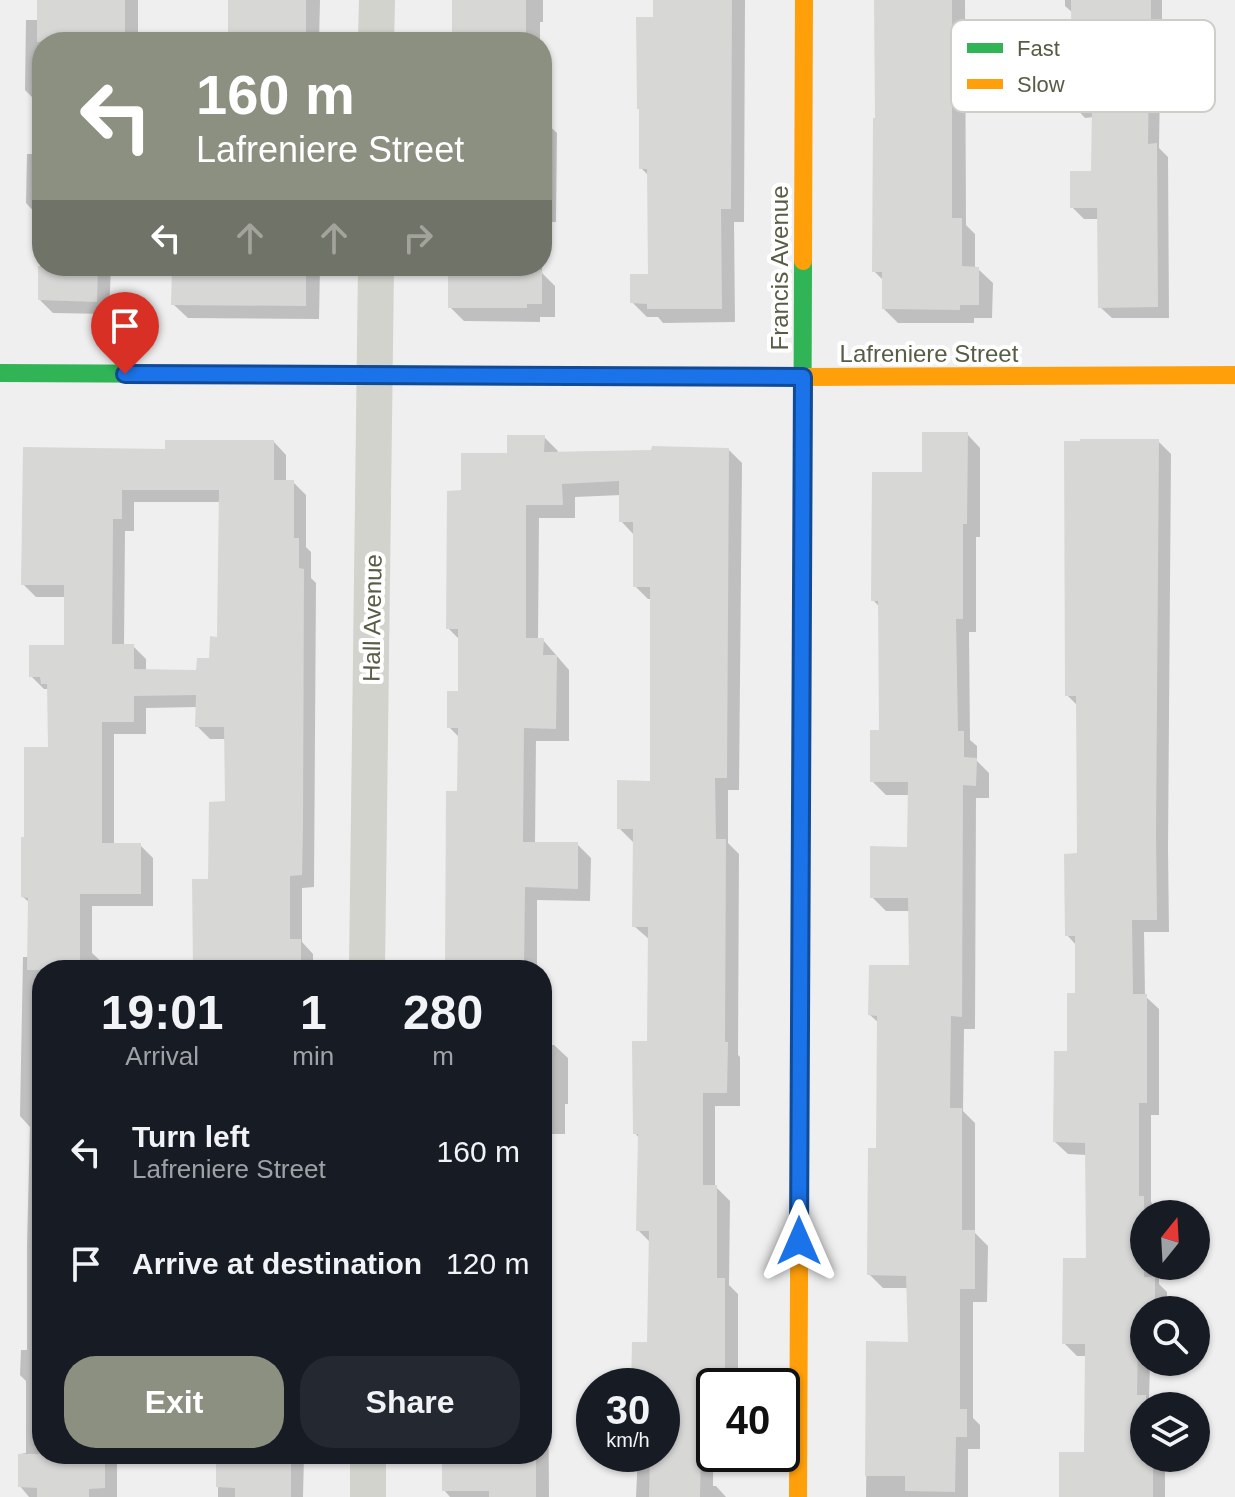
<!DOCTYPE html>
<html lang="en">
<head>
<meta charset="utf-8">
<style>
	body { margin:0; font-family:Helvetica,sans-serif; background:#242831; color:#f1f3f6; height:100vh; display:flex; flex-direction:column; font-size:30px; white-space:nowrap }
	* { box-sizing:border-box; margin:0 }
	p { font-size:26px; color:#9ea1a6 }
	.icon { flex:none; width:44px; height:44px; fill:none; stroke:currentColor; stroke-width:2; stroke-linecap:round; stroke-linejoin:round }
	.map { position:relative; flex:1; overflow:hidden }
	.panel { position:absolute; left:32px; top:960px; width:520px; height:504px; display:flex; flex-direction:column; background:#171b24; border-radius:32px; box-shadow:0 2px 6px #0004 }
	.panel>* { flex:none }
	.banner { position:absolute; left:32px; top:32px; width:520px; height:244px; border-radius:32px; box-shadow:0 2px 6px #0004; background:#8c9081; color:#fff; overflow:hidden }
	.needle { width:52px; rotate:18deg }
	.buttons { position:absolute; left:1130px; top:1200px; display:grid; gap:16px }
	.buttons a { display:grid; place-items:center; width:80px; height:80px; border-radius:50%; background:#171b24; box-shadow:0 2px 6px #0004; font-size:40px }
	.speed { position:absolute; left:576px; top:1368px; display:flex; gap:16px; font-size:40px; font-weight:700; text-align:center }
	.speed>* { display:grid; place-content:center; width:104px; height:104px; border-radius:50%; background:#171b24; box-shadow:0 2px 6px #0004; line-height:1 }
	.speed small { font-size:20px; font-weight:400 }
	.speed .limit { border:4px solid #111; border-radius:12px; background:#fff; color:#111 }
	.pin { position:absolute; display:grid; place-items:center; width:68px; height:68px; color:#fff; margin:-82px -34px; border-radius:50% 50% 50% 0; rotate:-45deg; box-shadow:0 0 8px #0007 }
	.pin .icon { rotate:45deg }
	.me { position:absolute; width:88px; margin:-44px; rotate:0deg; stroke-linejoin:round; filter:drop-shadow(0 0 6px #0008) }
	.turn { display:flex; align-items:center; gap:28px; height:168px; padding:0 32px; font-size:36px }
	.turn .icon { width:104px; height:104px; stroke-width:2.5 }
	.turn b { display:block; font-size:56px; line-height:68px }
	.lanes { display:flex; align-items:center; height:76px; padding:0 32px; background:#0003; justify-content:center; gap:40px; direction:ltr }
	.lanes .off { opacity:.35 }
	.eta { display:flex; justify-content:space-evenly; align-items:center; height:136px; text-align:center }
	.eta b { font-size:48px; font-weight:600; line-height:56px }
	.button { display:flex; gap:16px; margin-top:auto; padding:16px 32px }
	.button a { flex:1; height:92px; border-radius:32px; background:#8c9081; color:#fff; font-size:32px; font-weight:600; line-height:92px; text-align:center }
	.button a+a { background:#242831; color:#f1f3f6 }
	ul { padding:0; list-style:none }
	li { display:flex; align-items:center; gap:24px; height:112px; padding:0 32px }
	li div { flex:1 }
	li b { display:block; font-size:30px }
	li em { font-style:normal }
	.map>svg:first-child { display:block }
	.shadow { fill:#0003; fill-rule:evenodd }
	.building { fill:#d7d8d5; fill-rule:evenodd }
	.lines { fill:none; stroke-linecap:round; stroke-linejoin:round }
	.street { stroke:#d1d3cc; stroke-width:36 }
	.fast { stroke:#30b455; stroke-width:18 }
	.slow { stroke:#ff9f0a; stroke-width:18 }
	.route-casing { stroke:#114b97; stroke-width:20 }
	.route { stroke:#1a73e8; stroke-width:14 }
	.labels { text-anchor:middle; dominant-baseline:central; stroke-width:8; stroke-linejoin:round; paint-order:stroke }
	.street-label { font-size:24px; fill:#575d45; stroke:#fff }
	.key { fill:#fff; stroke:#cdcec7; stroke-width:2 }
	.key-label { font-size:22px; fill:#575d45 }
</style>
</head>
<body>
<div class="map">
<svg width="1235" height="1497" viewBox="0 0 1235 1497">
	<rect width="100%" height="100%" fill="#efeff0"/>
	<!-- shadow -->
	<g class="shadow">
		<polygon points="39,0 138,0 138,33 141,36 141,42 42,42 42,103 38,103 25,90 26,20 39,20"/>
		<polygon points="230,0 320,0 319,42 217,42 217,33 230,33"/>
		<polygon points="452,0 543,0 543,22 540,22 540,42 452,42"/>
		<polygon points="655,0 745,0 744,222 734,222 735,322 663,323 658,317 647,317 632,302 650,276 649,176 641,168"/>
		<polygon points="877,0 965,0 966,225 975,234 975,269 978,269 993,283 992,318 974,318 974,323 898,323 884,309 884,281 874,271"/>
		<polygon points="1065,0 1162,0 1162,30 1169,38 1170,83 1160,83 1159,148 1168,157 1169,318 1112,318 1100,307 1099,219 1084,219 1072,207 1093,173 1094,117 1085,118 1074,106 1073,13 1065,6"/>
		<polygon points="542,119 557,133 556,222 542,222"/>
		<polygon points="27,154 42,154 42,266 111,266 109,314 53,313 40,300 41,217 39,217 26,203"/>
		<polygon points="174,266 320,266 319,319 188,318 173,304"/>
		<polygon points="450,266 542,266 542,273 555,286 555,317 540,317 540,322 464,321 450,307"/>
		<polygon points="967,434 980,448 980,537 976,537 976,632 969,632 970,740 977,746 977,761 989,773 989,798 976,798 975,1029 964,1029 963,1111 975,1123 975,1233 988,1246 987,1302 973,1302 973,1418 980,1425 980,1449 968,1449 968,1497 866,1497 868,1343 910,1344 909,1288 883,1288 869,1274 878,1150 879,1023 870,1015 911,967 910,911 886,911 872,897 909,849 910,795 886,795 872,781 881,732 880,607 873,600 924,475"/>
		<polygon points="544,437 558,451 557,454 728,449 742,463 739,790 728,790 728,843 739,854 738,1055 740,1057 740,1106 715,1106 715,1186 730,1201 729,1285 738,1294 738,1386 714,1386 713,1486 716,1486 726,1497 636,1497 638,1454 662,1454 662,1386 633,1386 649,1344 651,1243 638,1230 639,1138 635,1133 649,1043 650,940 634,926 635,842 633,842 619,828 652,783 652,599 648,599 635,586 635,536 621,521 621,495 575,497 575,518 539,518 538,640 543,640 569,670 569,741 536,741 535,844 577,844 591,858 590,901 537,900 537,970 447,970 459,793 460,738 449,727 460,693 460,640 448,628 463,492 510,455"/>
		<polygon points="1158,441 1171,454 1168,849 1169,932 1144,932 1145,996 1159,1009 1159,1115 1151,1115 1151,1202 1159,1211 1159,1214 1144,1214 1144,1266 1159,1266 1159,1284 1167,1292 1167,1310 1144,1310 1144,1362 1150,1362 1149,1400 1155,1406 1144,1406 1144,1458 1158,1458 1165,1467 1165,1497 1061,1497 1086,1454 1087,1356 1077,1356 1064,1343 1088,1260 1087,1155 1068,1154 1055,1142 1077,994 1077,946 1067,935 1079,855 1078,706 1067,695"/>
		<path d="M274,442L286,455V482H293L306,495V547L311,552V578L316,583L314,887L302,888V942L313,954V970H193L227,803L226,739H210L197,726L198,707L146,708V734H114V845H140L153,858V906H92V953L105,965V970H42V1454H117V1497H29L20,1486V1454L26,1453V1381L20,1375L21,1350H27V1245L30,1127L20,1116L23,957H29L30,903L23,897L26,839L50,749L49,689H44L31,676L66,647V597H36L23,584L25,449L167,451ZM134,502H221L219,639L211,660L198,672L146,671V659L133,646H124L125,531H134Z"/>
		<polygon points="542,1045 554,1045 568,1058 568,1104 565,1104 565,1134 542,1134"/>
		<polygon points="542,1353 548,1360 549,1497 450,1497 444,1490 444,1454 542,1454"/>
		<polygon points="218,1454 304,1454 303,1497 218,1497"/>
	</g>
	<!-- building -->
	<g class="building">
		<rect x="37" y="0" width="88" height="42"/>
		<rect x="228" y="0" width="78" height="42"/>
		<rect x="452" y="0" width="74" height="42"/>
		<polygon points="653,0 732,0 731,209 721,209 722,309 647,309 647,304 630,303 630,274 648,274 647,169 639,169 639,109 637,109 636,17 653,17"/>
		<polygon points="874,0 952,0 952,218 962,218 962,266 979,267 979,305 960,305 960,310 882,309 882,272 872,272 873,118 875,118"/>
		<polygon points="1071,0 1151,0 1151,24 1158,24 1159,73 1149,73 1148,144 1157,143 1158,307 1098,308 1097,208 1070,208 1070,171 1091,171 1092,107 1072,107"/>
		<polygon points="38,266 98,266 97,302 38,300"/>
		<polygon points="172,266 306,266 306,306 171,305"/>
		<polygon points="448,266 529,266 529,270 542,270 542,304 527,304 527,308 448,308"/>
		<polygon points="922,432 968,432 967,524 963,524 963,619 956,619 958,731 964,731 964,757 977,758 976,786 963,785 962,1017 951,1016 950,1108 962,1108 962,1230 975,1230 975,1289 960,1289 960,1409 967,1409 967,1437 956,1437 955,1492 905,1491 905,1476 865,1476 866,1341 908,1342 906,1276 867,1275 868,1148 876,1148 877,1016 868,1015 869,965 909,965 908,898 870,898 870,846 907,847 908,782 870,782 870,730 879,730 878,601 871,601 872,472 922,472"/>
		<polygon points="507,435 545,435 544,452 651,450 652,446 729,448 727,778 715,778 716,839 726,839 725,1042 728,1042 727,1093 703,1093 703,1185 717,1185 717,1278 725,1278 725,1386 714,1386 714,1394 702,1394 700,1497 649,1497 650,1454 662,1454 662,1386 631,1386 632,1342 647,1342 649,1231 636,1231 638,1134 633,1134 632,1041 647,1041 648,927 632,927 633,829 617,829 617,780 650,781 650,587 633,587 633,522 619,522 619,481 562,484 563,505 526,505 526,638 544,638 543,655 557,655 556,729 524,728 523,842 578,842 578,889 525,887 524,970 445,970 446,791 457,791 458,728 447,728 447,691 458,691 458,629 446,629 447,491 461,490 461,453 507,453"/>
		<polygon points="1080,439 1159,439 1156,835 1157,920 1132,920 1133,994 1147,994 1147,1103 1139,1103 1139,1196 1144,1196 1144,1277 1155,1277 1155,1310 1144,1310 1144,1334 1138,1334 1137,1395 1146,1395 1146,1406 1144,1406 1144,1458 1153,1458 1153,1497 1059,1497 1059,1452 1084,1452 1085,1344 1062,1344 1063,1258 1086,1258 1085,1143 1053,1142 1054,1051 1067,1051 1067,993 1075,993 1075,936 1065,936 1064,854 1077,853 1076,696 1065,696 1064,441 1080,441"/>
		<path d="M165,440H274V480H294V538H299V568L304,569L303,829L302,875L290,876V939H301V970H193L192,879H208L209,802L225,801L224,727H195L196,695L134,696V722H102V843H141V894H80V970H27L28,898L21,897V837H24V747H48L47,684H41L40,677H29V645H64V585H21L23,447L165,449ZM122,490H219L217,637L210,636L209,658H197L196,670L134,669V644H112L113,519H122Z"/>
		<polygon points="18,1454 105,1454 105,1488 89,1489 89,1497 37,1497 37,1488 18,1487"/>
		<polygon points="216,1454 291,1454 291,1497 235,1497 235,1488 216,1487"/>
		<polygon points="442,1454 536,1454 536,1497 489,1497 489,1491 442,1491"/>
	</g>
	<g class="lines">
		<!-- street -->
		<g class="street">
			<polyline points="376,42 377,0"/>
			<polyline points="367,970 376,266"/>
			<polyline points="368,1454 368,1497"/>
		</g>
		<!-- fast -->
		<g class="fast">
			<polyline points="0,373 455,375"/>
			<polyline points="801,852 803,261"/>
		</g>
		<!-- slow -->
		<g class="slow">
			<polyline points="803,261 804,0"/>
			<polyline points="455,375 803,377 1235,375"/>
			<polyline points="798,1497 801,852"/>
		</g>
	</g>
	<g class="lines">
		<!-- route casing -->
		<g class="route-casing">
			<polyline id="route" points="125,374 803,377 799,1241"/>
		</g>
		<!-- route -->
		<use href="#route" class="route"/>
	</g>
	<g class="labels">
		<!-- street labels -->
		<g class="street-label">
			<text transform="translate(779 268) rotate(-90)">Francis Avenue</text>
			<text x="929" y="353">Lafreniere Street</text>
			<text transform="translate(372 618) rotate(-89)">Hall Avenue</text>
		</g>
	</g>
	<!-- legend -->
	<rect x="951" y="20" width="264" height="92" rx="12" class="key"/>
	<rect x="967" y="43" width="36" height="10" fill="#30b455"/>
	<rect x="967" y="79" width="36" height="10" fill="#ff9f0a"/>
	<g class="key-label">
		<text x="1017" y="56">Fast</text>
		<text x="1017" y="92">Slow</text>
	</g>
</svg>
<div class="buttons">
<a><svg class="needle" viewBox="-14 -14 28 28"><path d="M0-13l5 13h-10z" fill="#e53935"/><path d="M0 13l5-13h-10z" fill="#9ea1a6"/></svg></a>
<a><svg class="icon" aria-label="search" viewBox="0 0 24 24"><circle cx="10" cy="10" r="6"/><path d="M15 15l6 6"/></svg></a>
<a><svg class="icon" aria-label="layers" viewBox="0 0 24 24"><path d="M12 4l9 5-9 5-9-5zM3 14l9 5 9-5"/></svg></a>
</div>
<div class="speed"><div>30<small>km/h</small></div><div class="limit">40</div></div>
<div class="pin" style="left:125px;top:374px;background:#d93025"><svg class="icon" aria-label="arrive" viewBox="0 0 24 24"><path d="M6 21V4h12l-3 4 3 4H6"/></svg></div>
<svg class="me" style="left:799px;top:1241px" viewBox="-20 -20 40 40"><path d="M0-17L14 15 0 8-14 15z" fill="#1a73e8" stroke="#fff" stroke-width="4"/></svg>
<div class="banner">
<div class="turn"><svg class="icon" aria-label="left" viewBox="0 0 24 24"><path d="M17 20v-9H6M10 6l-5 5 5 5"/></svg><div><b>160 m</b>Lafreniere Street</div></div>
<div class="lanes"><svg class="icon" aria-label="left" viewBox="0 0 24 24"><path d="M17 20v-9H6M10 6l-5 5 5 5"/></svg><svg class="icon off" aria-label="ahead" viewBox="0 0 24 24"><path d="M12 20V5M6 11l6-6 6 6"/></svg><svg class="icon off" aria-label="ahead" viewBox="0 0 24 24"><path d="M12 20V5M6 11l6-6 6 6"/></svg><svg class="icon off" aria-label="right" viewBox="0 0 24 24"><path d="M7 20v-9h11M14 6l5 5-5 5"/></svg></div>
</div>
<section class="panel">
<div class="eta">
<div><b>19:01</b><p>Arrival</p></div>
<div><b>1</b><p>min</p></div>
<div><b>280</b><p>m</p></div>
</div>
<ul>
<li><svg class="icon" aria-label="left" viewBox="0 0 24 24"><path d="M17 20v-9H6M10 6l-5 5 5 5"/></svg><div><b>Turn left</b><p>Lafreniere Street</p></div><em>160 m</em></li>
<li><svg class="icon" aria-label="arrive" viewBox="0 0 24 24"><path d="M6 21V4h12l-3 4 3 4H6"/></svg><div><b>Arrive at destination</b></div><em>120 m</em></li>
</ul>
<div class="button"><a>Exit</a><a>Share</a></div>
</section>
</div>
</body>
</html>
